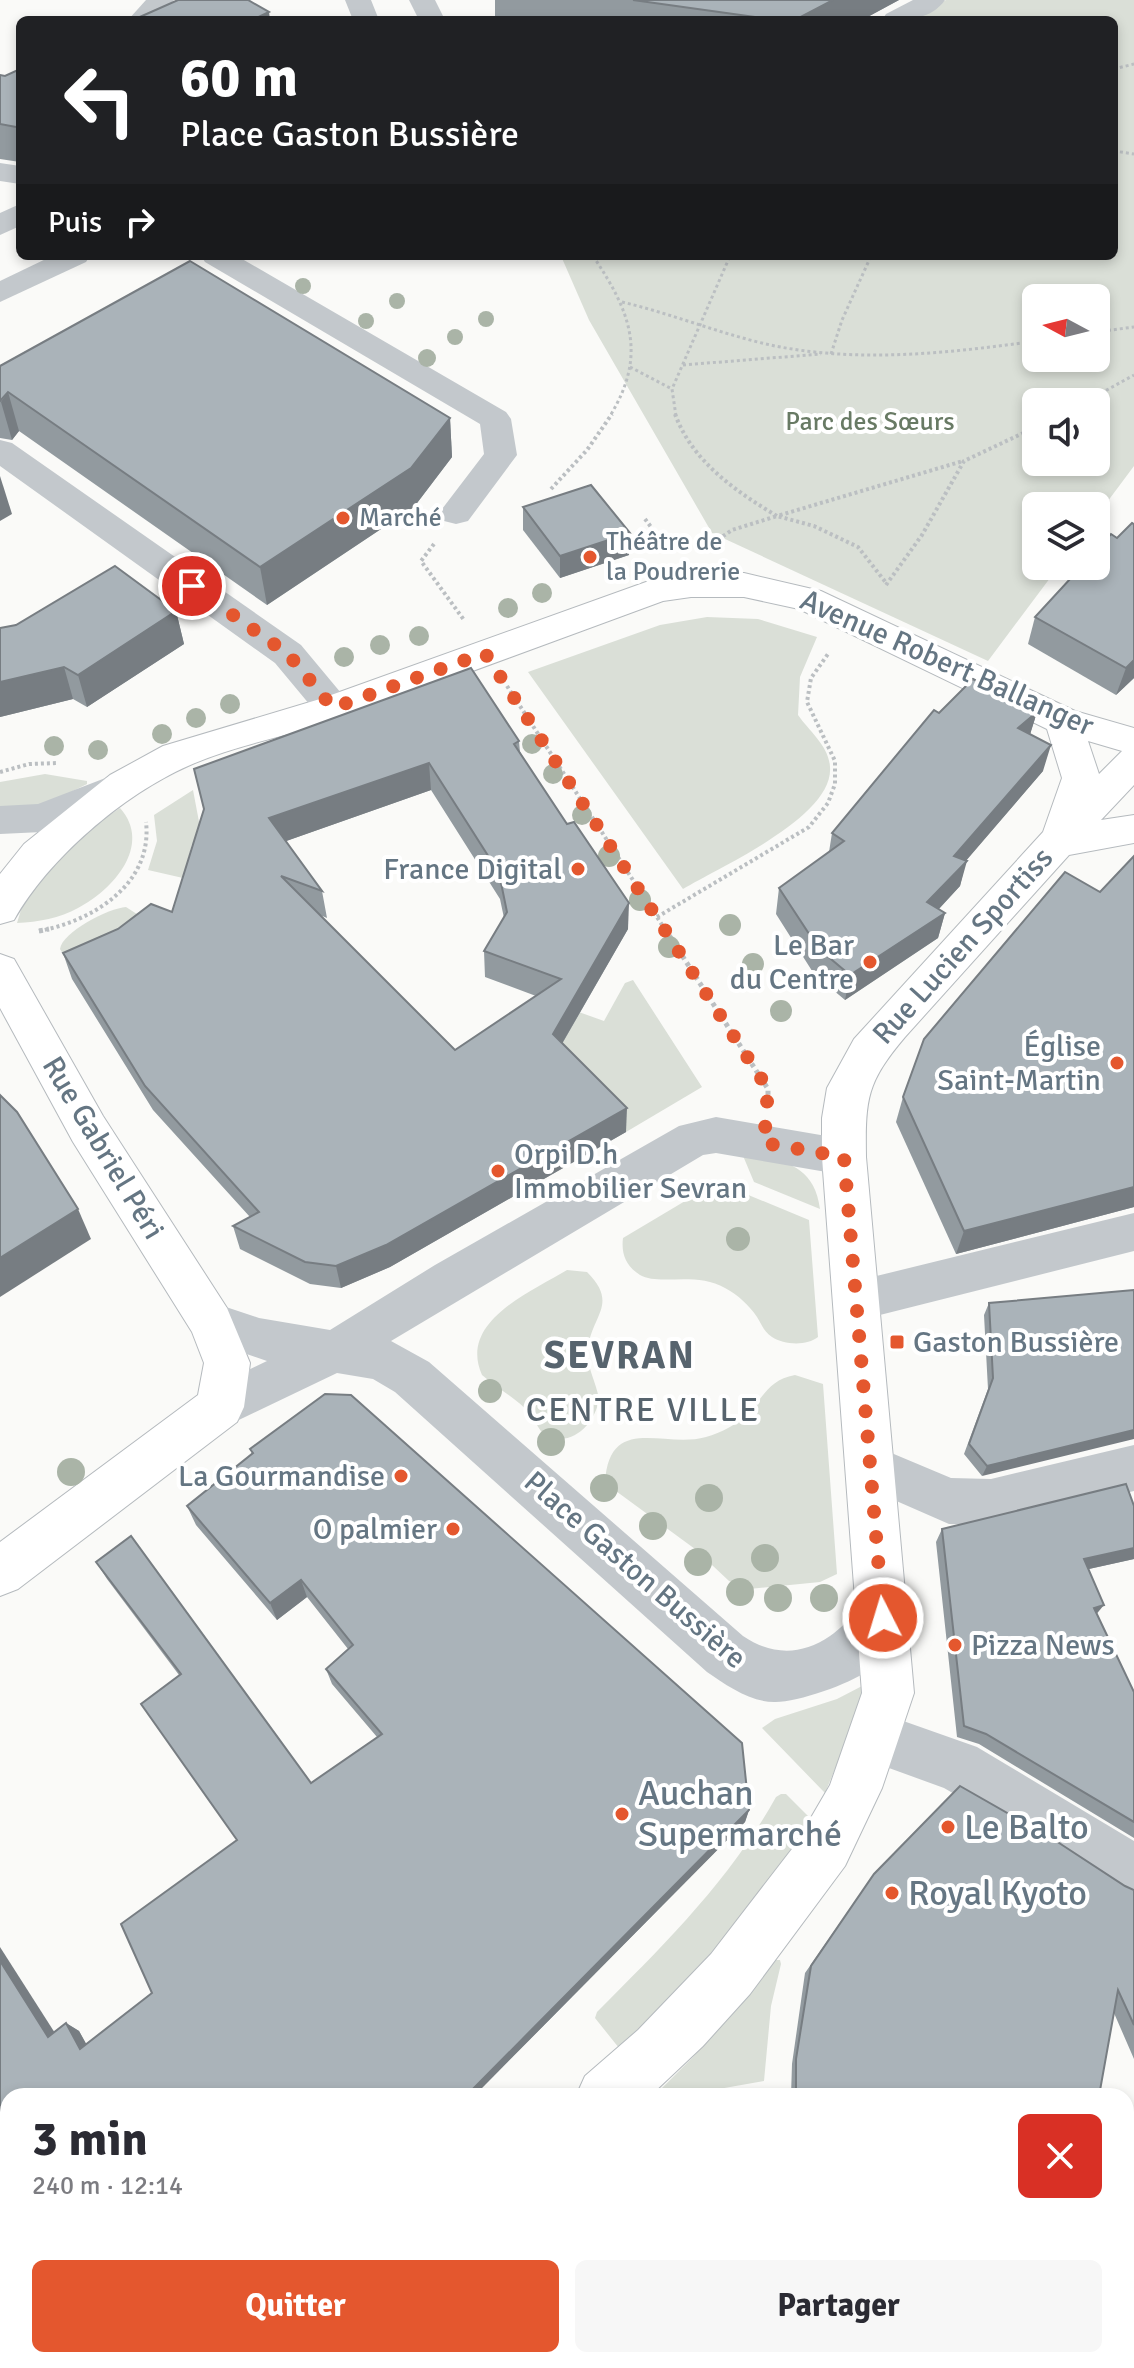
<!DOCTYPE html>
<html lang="fr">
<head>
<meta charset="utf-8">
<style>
	body { margin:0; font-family:Signika,sans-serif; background:#f7f7f7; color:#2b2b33; height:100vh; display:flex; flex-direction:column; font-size:30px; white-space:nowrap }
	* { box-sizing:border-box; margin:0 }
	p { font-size:26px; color:#7c7c81 }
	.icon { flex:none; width:44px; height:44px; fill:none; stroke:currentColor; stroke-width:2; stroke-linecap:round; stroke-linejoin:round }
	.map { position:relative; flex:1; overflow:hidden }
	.side { position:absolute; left:0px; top:2088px; width:1134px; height:280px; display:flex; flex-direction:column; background:#fff; border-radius:24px 24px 0 0; box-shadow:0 4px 12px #0003 }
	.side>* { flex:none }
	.guide { position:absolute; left:16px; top:16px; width:1102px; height:244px; border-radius:12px; box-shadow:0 4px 12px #0003; background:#202124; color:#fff; overflow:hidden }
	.needle { width:52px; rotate:277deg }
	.tools { position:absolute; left:1022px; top:284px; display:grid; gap:16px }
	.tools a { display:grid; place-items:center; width:88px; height:88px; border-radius:12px; background:#fff; box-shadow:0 4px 12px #0003; font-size:40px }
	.pin { position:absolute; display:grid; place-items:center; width:68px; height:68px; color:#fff; margin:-34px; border:4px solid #fff; border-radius:50%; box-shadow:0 2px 8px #0007 }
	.me { position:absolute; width:88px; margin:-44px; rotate:355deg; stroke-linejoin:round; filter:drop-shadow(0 0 6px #0008) }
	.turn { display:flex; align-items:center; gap:28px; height:168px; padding:0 32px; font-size:36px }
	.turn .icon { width:104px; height:104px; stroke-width:2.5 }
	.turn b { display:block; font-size:56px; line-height:68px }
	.then { display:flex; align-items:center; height:76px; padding:0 32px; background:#0003; gap:16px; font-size:30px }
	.round { display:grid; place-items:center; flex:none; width:84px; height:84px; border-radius:12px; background:#f7f7f7 }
	.overview { display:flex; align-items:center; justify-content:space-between; height:136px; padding:0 32px }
	h1 { font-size:48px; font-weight:700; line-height:60px }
	.primary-button { display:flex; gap:16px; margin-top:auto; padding:16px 32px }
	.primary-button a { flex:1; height:92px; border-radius:12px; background:#e4572e; color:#fff; font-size:32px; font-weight:700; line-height:92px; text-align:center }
	.primary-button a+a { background:#f7f7f7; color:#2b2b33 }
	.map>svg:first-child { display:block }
	.green { fill:#dadfd7; fill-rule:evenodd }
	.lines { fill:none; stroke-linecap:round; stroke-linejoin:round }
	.major-casing { stroke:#b5babe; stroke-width:2 }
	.path-far2 { stroke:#bbbfc2; stroke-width:3; stroke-dasharray:3 3; stroke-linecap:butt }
	.path-far1 { stroke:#bbbfc2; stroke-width:4; stroke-dasharray:3 3; stroke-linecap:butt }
	.path { stroke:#bbbfc2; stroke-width:5; stroke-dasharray:4 4; stroke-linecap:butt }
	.minor { fill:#c3c8cc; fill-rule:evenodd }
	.major { fill:#fff; fill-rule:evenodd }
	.tree { fill:#aab4a7 }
	.wall { fill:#929a9f; fill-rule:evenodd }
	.shaded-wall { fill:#777d82 }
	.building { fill:#aab3b9; stroke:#777d82; stroke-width:2; fill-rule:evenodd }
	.route { stroke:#e4572e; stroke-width:14; stroke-dasharray:0 25.2 }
	.poi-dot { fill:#e4572e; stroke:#fff; stroke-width:3 }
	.labels { text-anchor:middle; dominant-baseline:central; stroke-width:8; stroke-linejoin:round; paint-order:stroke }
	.far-park-label { font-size:26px; fill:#687a64; stroke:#fff }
	.far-poi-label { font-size:26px; fill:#657683; stroke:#fff; text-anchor:start }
	.street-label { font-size:30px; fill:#657683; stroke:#fff }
	.poi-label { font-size:30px; fill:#657683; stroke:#fff; text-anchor:end }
	.quarter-label { font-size:34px; letter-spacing:2px; fill:#57646e; stroke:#fff }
	.near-poi-label { font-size:36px; fill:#657683; stroke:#fff; text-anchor:start }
	.district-label { font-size:38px; font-weight:bold; letter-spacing:2px; fill:#57646e; stroke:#fff }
</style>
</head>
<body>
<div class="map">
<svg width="1134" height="2368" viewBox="0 0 1134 2368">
	<rect width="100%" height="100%" fill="#fafaf8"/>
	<!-- green -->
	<g class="green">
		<path d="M946,0H1134V466L1096,517V506H1036V566H1059L988,661L712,533L589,320L561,256H1114V20H909ZM1036,298H1096V358H1036ZM1036,402H1096V462H1036Z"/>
		<path d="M707,617L758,619L817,637L800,677L798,715C809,731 829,746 830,767C834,817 721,866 683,889L528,672L660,625Z"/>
		<polygon points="45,774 87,781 87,784 41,807 0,810 0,782"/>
		<polygon points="193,790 200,827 198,844 192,844 183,878 148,870 157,841 154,815"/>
		<path d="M120,808C153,845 113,890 78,908C60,918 38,922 17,923L27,890L78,836Z"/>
		<path d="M126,907L143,918L67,961L60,949C62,932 109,908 126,907Z"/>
		<polygon points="633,980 702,1087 626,1132 550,1056 576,1011 604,1021 625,983"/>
		<path d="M741,1151C780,1161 814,1162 820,1209L754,1182Z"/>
		<path d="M717,1182L809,1220L818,1337C807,1346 784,1345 772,1337C764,1332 762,1325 757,1317C749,1305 738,1295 725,1288C696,1271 659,1286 640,1275C626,1266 621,1254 623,1238Z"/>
		<path d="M567,1270L587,1272C619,1304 592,1315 588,1348C586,1367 596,1381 599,1399C596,1422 572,1449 546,1435C538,1431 537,1422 531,1415C518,1399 498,1389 482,1375C458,1321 531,1292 567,1270Z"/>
		<path d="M795,1375L823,1384L837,1574L820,1582L749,1589L729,1581L695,1549L605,1483C609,1413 664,1449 706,1437C721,1433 738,1424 749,1412C765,1395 769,1380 795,1375Z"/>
		<polygon points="864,1685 847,1740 825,1793 762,1728 775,1719 837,1699"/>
		<path d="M781,1794H786L811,1819L749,1912L623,2053L595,2018L597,2012C663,1946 730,1880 776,1797Z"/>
		<polygon points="775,1960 780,1960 781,1964 771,2006 764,2081 679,2096 658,2096 656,2094 693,2057"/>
	</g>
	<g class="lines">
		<!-- major casing -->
		<g class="major-casing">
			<g id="major">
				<path d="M691,573H744L821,591L1075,711L1134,728V785L1101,820L1134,815V843L1069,855L905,1037C867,1082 865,1098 866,1157L914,1693L882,1788L845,1866L750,1994L703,2046L650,2096H576L585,2076L638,2030L711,1954L795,1845L830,1785L862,1693L822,1157V1118L827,1088L854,1039L1043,832L1062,778L1047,729L799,609L744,597H691L663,601C561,639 458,676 356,714C303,733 239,743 188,766C123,795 49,858 14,920L0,924V874L24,844L110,775L163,746L320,699L646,582ZM1088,741L1122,751L1099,774Z"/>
				<polygon points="0,954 14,959 103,1116 227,1308 250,1363 244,1407 237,1422 18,1589 0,1596 0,1542 198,1395 204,1363 192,1332 73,1142 0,1008"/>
				<polygon points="203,2360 274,2360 271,2368 200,2368"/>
			</g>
		</g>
		<!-- path-far2 -->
		<g class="path-far2">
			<polyline points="1114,69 1134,64"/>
			<polyline points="1114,151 1134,154"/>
			<path d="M593,256C630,311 648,354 610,416"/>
			<path d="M622,302C673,314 723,335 775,346C861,363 950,353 1036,341"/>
			<polyline points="1096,332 1134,327"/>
			<polyline points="831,354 842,320 871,256"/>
			<polyline points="683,365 821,354"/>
			<polyline points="630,367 672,389"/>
			<polyline points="1085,402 1134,375"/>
			<polyline points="676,416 672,389 730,256"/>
		</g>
		<!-- path-far1 -->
		<g class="path-far1">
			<path d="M675,414C692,461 735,491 777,516L963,461"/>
			<polyline points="551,489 587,450 612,414"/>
			<polyline points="645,519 667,548"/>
			<polyline points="713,543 732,530 777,516 814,526 858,547 887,584"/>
			<polyline points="434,544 421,561 464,620"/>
			<polyline points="886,585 922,535 964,461 1036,427"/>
			<polyline points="507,686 666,931"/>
			<polyline points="0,772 29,764 58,763"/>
			<polyline points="657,917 809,827 828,803 835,784 835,761 807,702 811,678 828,654"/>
			<path d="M39,931C93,921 153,884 146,822"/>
		</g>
		<!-- path -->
		<g class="path">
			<polyline points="665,929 768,1089 768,1098"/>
			<polyline points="39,931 49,929"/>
		</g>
		<!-- minor -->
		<g class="minor">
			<polygon points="146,0 174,0 156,20 128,20"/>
			<polygon points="345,0 371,0 379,20 353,20"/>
			<polygon points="409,0 435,0 445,20 419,20"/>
			<path d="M913,0H945C930,21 905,20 882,20L886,14Z"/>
			<polygon points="0,163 20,166 20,184 0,181"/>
			<polygon points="20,204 20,226 0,235 0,213"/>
			<polygon points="52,256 90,256 86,262 0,302 0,281"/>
			<polygon points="201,256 237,256 506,412 511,419 517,455 468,521 456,524 444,521 439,513 484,454 480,424 205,262"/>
			<polygon points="0,440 12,443 301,645 346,699 351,708 346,717 333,721 320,717 275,663 0,466"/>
			<polygon points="121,772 134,776 140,786 134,796 42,832 0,834 0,806 38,804"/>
			<path d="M716,1117L844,1139L859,1144L866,1157L859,1170L844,1175L716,1153L703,1155L391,1341L429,1362L743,1636C771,1655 801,1656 830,1636C852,1621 855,1605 883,1593L901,1601L908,1618C900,1638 884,1658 867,1671C850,1684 795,1703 774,1702C750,1702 726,1685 707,1672L395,1392L373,1379L337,1373L220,1429L203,1422L196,1407L203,1392L267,1361L195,1336L188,1322L195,1308L211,1302L259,1318L330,1330L435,1265L679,1126Z"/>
			<polygon points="1134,1213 1134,1251 856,1321 840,1315 833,1301 840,1287 856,1281"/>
			<polygon points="870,1444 951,1478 991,1479 1134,1445 1134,1491 991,1525 949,1524 853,1482 846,1466 853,1450"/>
			<polygon points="875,1711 977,1747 1134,1841 1134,1900 1115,1892 1045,1846 944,1788 856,1756 849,1737 856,1718"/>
			<polygon points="1126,2244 1134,2246 1134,2306 1126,2304"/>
			<polygon points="515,2360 577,2360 579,2368 517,2368"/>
			<polygon points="819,2360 882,2360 885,2368 822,2368"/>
		</g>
		<!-- major -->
		<use href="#major" class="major"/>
	</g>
	<!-- trees -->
	<g class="tree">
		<circle cx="303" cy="286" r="8"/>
		<circle cx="397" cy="301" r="8"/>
		<circle cx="486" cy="319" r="8"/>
		<circle cx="366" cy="321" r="8"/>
		<circle cx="455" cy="337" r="8"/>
		<circle cx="427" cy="358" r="9"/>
		<circle cx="542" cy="593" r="10"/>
		<circle cx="508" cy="608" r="10"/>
		<circle cx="419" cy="636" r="10"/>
		<circle cx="380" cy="645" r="10"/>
		<circle cx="344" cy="657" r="10"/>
		<circle cx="230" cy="704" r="10"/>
		<circle cx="196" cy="718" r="10"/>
		<circle cx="162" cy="734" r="10"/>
		<circle cx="532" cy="744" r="10"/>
		<circle cx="54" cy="746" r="10"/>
		<circle cx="98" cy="750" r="10"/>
		<circle cx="553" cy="774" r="10"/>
		<circle cx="582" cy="815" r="10"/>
		<circle cx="609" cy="856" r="11"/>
		<circle cx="640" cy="900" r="11"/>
		<circle cx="730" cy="925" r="11"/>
		<circle cx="669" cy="947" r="11"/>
		<circle cx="753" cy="964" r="11"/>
		<circle cx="781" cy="1011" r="11"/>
		<circle cx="738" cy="1239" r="12"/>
		<circle cx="490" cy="1391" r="12"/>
		<circle cx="551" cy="1442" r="14"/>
		<circle cx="71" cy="1472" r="14"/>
		<circle cx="604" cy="1488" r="14"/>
		<circle cx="709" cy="1498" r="14"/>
		<circle cx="653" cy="1526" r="14"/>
		<circle cx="765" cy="1558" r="14"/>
		<circle cx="698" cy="1562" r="14"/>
		<circle cx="740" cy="1592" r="14"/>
		<circle cx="778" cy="1598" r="14"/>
		<circle cx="824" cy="1598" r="14"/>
	</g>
	<!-- wall -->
	<g class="wall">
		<polygon points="495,0 899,0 862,20 506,20 495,18"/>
		<polygon points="20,69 20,162 0,159 0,75 5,76"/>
		<polygon points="0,366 450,418 452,457 414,507 267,605 19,431 12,440 0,438"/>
		<polygon points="523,507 630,533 629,555 560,578 523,530"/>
		<polygon points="1134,524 1134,678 1116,695 1028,644 1035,617 1117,538"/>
		<polygon points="176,611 184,644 87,707 73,699 0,717 0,628"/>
		<path d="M471,668L519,741L520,752L628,929L562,1044L626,1132L390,1267L341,1288L310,1284L240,1249L233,1226L250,1217L153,1110L72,979L63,953L172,912ZM431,790L500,899L504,918L484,951L485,977L536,996L455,1050L320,915L327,918L322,891L286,841Z"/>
		<polygon points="1037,712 1030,734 1043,771 966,860 960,886 939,909 945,913 938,938 845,1000 814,974 776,914 779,888 829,852 832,833 939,713"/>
		<polygon points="1134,856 1134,1207 956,1254 896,1122 903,1097"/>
		<polygon points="1134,1290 982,1476 964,1454 988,1389 984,1315 989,1303"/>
		<polygon points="250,1449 749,1810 745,1822 474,2096 8,2096 54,2033 66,2023 79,2031 86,2044 152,1993 237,1840 179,1675 107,1579 96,1562 311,1783 377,1737 332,1684 326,1669 348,1649 307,1597 277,1620 196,1525 187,1506 252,1454"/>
		<polygon points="942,1529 1134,1559 1089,1569 1097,1614 1134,1692 1134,1838 979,1744 957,1737 936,1542"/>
		<polygon points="874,1874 1125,1886 1134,1890 1134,2059 1114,2013 1099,2096 791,2096 792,2064 805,1973"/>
		<polygon points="960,2360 1126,2360 1134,2368 963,2368"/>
	</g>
	<!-- shaded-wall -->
	<g class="shaded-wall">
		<polygon points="833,0 899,0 862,20 795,20"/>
		<polygon points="269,12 270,20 252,20"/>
		<polygon points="20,125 20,144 16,127"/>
		<polygon points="8,392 19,431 12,440 1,402"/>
		<polygon points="450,418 452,457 414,507 267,605 260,567"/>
		<polygon points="0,476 12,514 0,521"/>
		<polygon points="630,533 629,555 560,578 560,556"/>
		<polygon points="176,611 184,644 87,707 78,675"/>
		<polygon points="1134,660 1134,678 1116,695 1126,668"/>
		<polygon points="64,667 73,699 0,717 0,682"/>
		<polygon points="1037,712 1029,738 1018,728"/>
		<polygon points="1051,745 1043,771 959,869 967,861 960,886 921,928 927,902 954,856"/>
		<polygon points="429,763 431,790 275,845 269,818"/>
		<polygon points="629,903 628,929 553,1059 553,1034"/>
		<polygon points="945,913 938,938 845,1000 850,975"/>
		<polygon points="627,1108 626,1132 390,1267 341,1288 336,1266"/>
		<polygon points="1134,1187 1134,1207 956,1254 964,1231"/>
		<polygon points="78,1209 91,1239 0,1297 0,1258"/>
		<polygon points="1134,1430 1134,1439 982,1476 987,1466"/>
		<polygon points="1134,1548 1134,1559 1075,1572 1084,1559"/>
		<polygon points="301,1580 307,1597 277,1620 270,1603"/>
		<polygon points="1104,1605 1094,1617 1094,1608"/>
		<polygon points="749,1810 745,1822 474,2096 466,2096"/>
		<polygon points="0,1947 62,2044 48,2037 0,1961"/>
		<polygon points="66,2023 79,2031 93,2056 80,2049"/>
		<polygon points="8,2198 8,2210 0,2215 0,2203"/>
	</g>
	<!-- building -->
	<g class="building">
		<polygon points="178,0 248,0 269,12 252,20 133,20"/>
		<polygon points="633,0 833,0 795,20 777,20"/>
		<polygon points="20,69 20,125 16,127 0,124 0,75 5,76"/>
		<polygon points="190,261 450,418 411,468 260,567 8,392 0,401 0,366"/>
		<polygon points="591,485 630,533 560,556 523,507"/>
		<polygon points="1132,523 1134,524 1134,660 1126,668 1035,617 1082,566 1096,566 1096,551 1111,534 1117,538"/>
		<polygon points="115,566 176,611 78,675 64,667 0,682 0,628 16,625"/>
		<path d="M471,668L519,741L514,744L567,824L574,822L629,903L553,1034L627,1108L386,1245L336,1266L305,1262L233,1226L259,1212L145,1086L63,953L118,929L151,904L172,912L204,809L194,769ZM429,763L499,873L507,912L484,951L561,979L455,1050L281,876L322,891L269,818Z"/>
		<polygon points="973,679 1037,712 1018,728 1051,745 954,856 967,861 927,902 945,913 850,975 819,949 779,888 844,841 832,833 934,710 939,713"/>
		<polygon points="1134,856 1134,1187 964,1231 903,1097 924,1039 1065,872 1100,892"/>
		<polygon points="0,1095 17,1112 78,1209 0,1258"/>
		<polygon points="1134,1290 1134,1430 987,1466 969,1444 993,1378 989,1303"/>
		<polygon points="325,1394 351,1395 742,1743 749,1810 466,2096 8,2096 8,2198 0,2203 0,1961 48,2037 66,2023 80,2049 152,1993 121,1924 237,1840 141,1704 181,1674 96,1562 131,1536 311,1783 382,1734 326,1669 353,1645 301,1580 270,1603 187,1506 253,1453 250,1449"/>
		<polygon points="1126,1484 1134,1506 1134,1548 1084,1559 1104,1605 1094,1608 1134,1692 1134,1822 986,1734 964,1726 942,1529"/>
		<polygon points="960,1786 1053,1839 1125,1886 1134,1890 1134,2025 1118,1990 1099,2096 796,2096 796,2059 811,1966 874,1874"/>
		<polygon points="1126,2318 1134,2319 1134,2368 975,2368 972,2360 1126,2360"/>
		<polygon points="401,2360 500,2360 504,2368 405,2368"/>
		<polygon points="592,2360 783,2360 786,2368 593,2368"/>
	</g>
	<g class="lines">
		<!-- route -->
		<polyline class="route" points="192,586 288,654 333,708 485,653 768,1089 764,1143 844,1157 883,1618"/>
	</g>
	<!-- markers -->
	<g class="poi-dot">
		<circle cx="343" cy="518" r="8"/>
		<circle cx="590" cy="557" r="8"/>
		<circle cx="578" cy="869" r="8"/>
		<circle cx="870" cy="962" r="8"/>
		<circle cx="1117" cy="1063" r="8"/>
		<circle cx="498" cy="1171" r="8"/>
		<rect x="889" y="1334" width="16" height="16" rx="4"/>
		<circle cx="401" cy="1476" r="8"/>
		<circle cx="453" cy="1529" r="8"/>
		<circle cx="955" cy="1645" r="8"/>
		<circle cx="622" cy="1814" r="8"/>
		<circle cx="948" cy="1827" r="8"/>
		<circle cx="892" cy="1893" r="8"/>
	</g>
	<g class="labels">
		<!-- far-park labels -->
		<g class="far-park-label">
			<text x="870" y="422">Parc des Sœurs</text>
		</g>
		<!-- far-poi labels -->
		<g class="far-poi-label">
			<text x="359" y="518">Marché</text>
			<text x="606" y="542">Théâtre de<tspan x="606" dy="30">la Poudrerie</tspan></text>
		</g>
		<!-- street labels -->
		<g class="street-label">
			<text transform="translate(947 663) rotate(24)">Avenue Robert Ballanger</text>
			<text transform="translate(963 946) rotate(-48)">Rue Lucien Sportiss</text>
			<text transform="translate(103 1148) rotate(59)">Rue Gabriel Péri</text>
			<text transform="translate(635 1570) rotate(41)">Place Gaston Bussière</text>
		</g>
		<!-- poi labels -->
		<g class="poi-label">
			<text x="562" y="869">France Digital</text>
			<text x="854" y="945">Le Bar<tspan x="854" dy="34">du Centre</tspan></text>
			<text x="1101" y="1046">Église<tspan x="1101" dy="34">Saint-Martin</tspan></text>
			<text x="514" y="1154" text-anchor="start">Orpi D.h<tspan x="514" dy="34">Immobilier Sevran</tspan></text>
			<text x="913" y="1342" text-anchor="start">Gaston Bussière</text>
			<text x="385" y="1476">La Gourmandise</text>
			<text x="437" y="1529">O palmier</text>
			<text x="971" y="1645" text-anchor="start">Pizza News</text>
		</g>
		<!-- quarter labels -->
		<g class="quarter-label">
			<text x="643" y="1410">CENTRE VILLE</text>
		</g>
		<!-- near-poi labels -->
		<g class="near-poi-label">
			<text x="638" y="1793">Auchan<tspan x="638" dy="41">Supermarché</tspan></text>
			<text x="964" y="1827">Le Balto</text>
			<text x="908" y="1893">Royal Kyoto</text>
		</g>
		<!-- district labels -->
		<g class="district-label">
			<text x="620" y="1355">SEVRAN</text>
		</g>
	</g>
</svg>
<div class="tools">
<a><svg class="needle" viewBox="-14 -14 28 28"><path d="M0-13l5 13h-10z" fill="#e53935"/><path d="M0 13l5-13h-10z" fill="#7c7c81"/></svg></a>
<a><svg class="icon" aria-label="sound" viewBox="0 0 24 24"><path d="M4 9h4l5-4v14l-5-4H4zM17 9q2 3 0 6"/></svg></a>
<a><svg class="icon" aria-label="layers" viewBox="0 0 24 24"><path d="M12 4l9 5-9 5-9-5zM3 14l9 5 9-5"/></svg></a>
</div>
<div class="pin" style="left:192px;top:586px;background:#d93025"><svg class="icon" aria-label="arrive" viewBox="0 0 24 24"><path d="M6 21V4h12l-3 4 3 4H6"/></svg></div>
<svg class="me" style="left:883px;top:1618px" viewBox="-20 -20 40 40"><circle r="17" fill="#e4572e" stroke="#fff" stroke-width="3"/><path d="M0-11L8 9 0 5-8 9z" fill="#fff"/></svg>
<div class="guide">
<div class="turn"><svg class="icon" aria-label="left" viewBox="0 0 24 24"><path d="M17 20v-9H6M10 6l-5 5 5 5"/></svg><div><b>60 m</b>Place Gaston Bussière</div></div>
<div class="then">Puis<svg class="icon" aria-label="right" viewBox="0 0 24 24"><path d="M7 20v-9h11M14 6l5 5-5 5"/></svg></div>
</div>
<section class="side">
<div class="overview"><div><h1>3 min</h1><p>240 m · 12:14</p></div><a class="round" style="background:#d93025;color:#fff"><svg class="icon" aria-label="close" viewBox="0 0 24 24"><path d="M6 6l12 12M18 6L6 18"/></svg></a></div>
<div class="primary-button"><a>Quitter</a><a>Partager</a></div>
</section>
</div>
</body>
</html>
